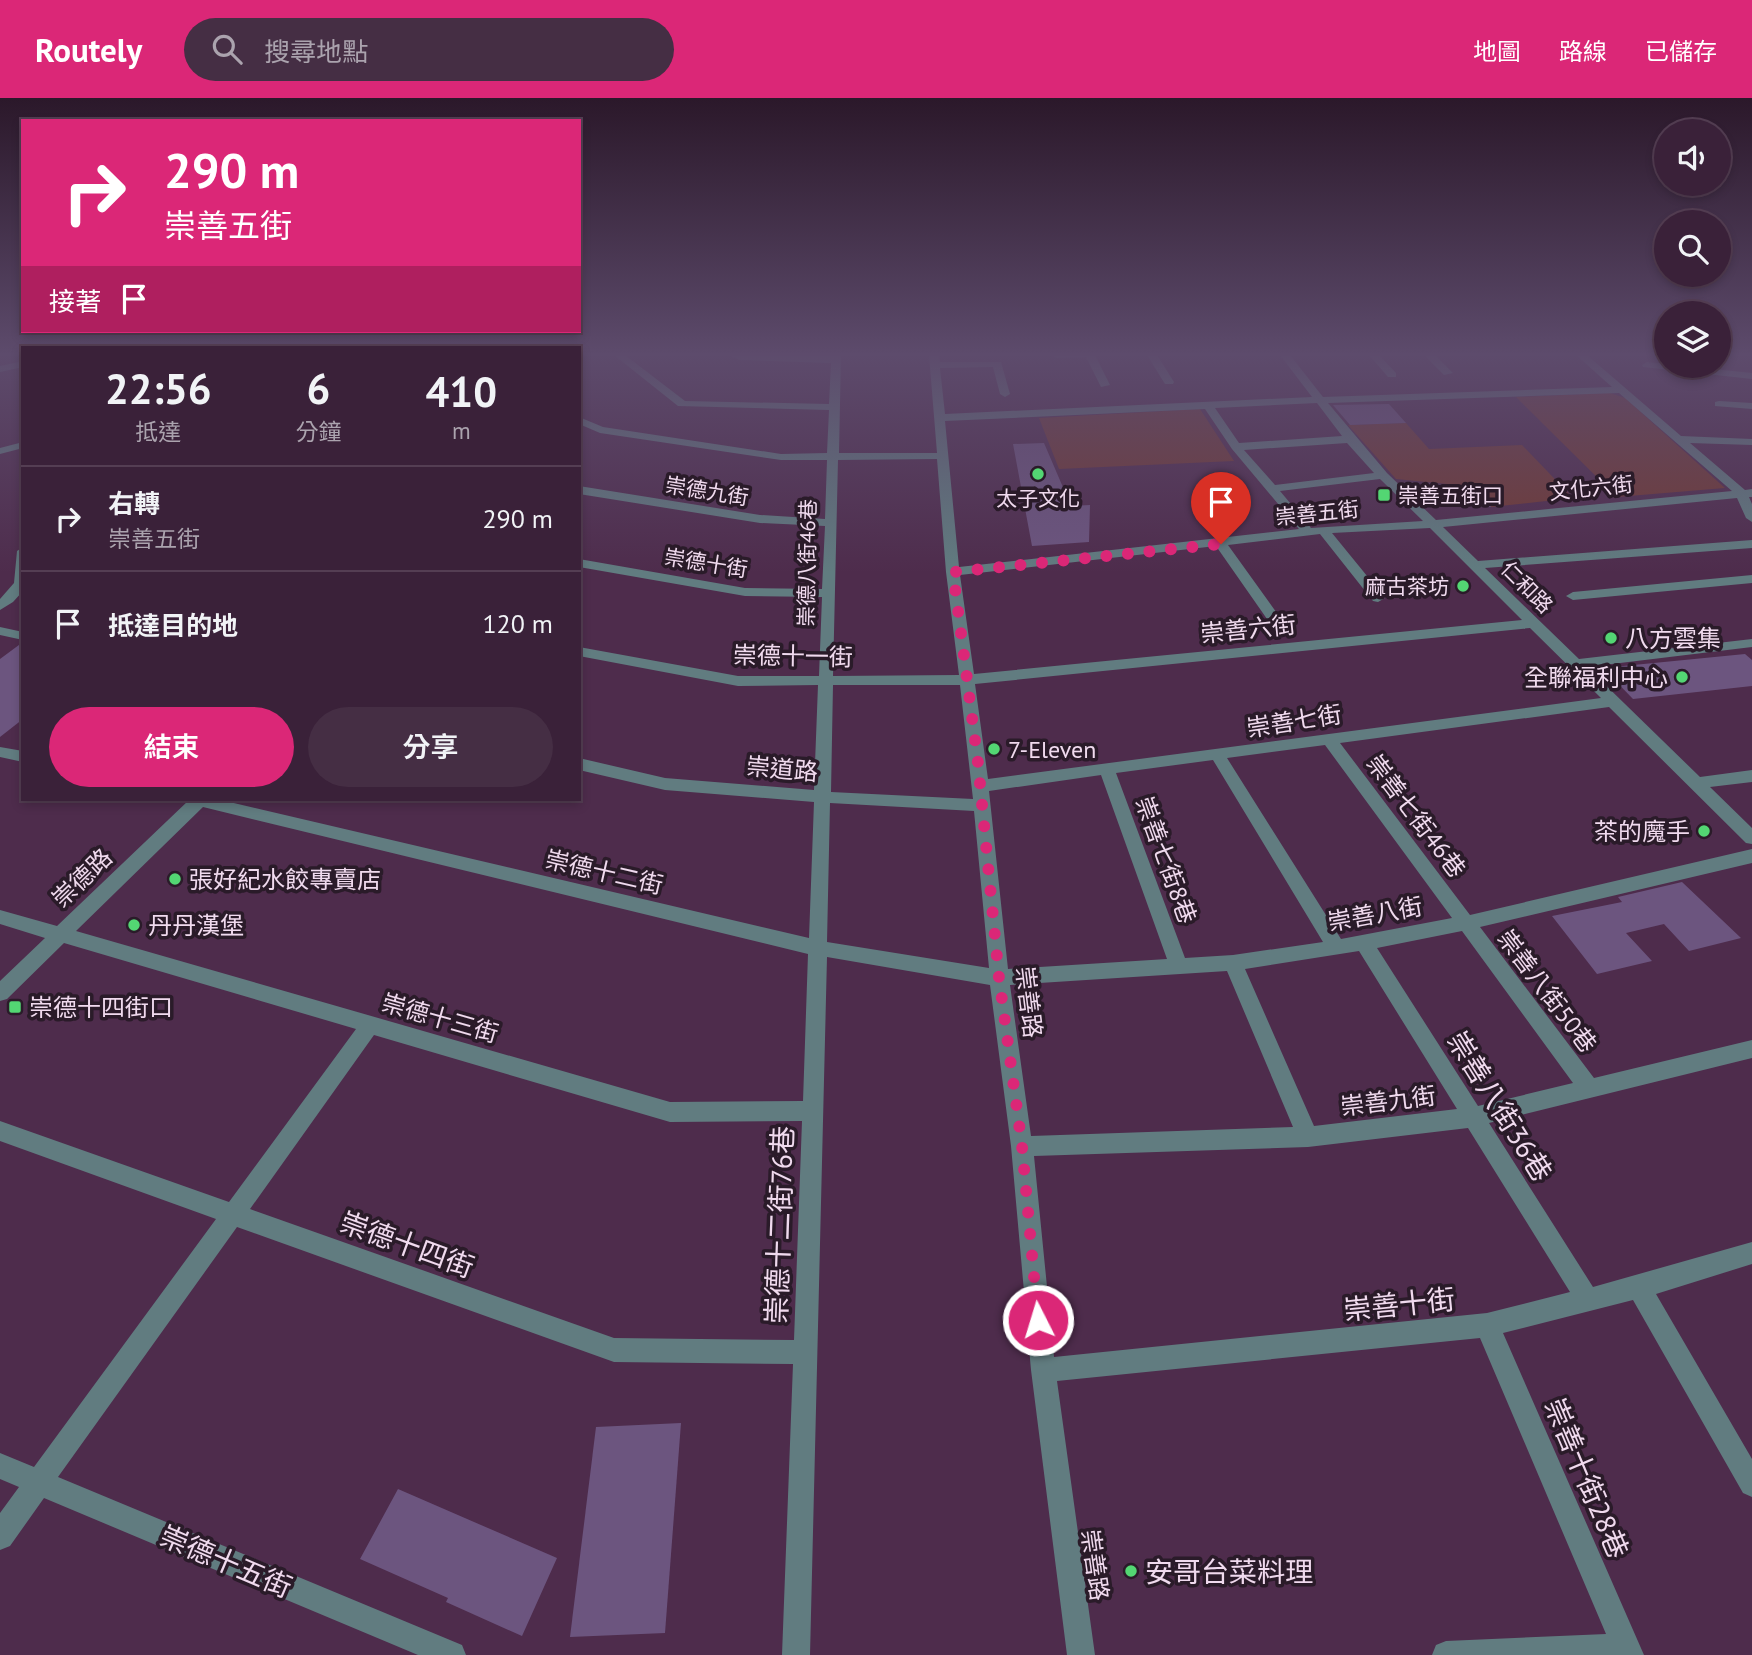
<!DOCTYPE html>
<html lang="zh-TW">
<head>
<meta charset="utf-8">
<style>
	body { margin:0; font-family:"PT Sans","Noto Sans TC",sans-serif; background:#452e44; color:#f1f3f6; height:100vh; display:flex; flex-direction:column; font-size:26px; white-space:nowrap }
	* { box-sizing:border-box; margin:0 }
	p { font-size:23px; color:#aba3ae }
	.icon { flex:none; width:38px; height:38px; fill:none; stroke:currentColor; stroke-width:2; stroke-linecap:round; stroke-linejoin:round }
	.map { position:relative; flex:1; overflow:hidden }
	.drawer { position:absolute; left:21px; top:248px; width:560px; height:455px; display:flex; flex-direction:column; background:#3a2139; border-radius:0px; box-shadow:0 4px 10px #0003,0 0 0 2px #543e53 }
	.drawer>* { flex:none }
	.guide { position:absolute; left:21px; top:21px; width:560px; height:214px; border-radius:0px; box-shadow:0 4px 10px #0003,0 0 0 2px #543e53; background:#db2777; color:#fff; overflow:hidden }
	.controls { position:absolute; left:1654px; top:21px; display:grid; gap:14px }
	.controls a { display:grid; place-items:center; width:77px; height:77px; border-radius:50%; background:#3a2139; box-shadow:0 4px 10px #0003,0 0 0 2px #543e53; font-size:35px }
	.pin { position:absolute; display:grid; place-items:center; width:60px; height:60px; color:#fff; margin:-72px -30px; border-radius:50% 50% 50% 0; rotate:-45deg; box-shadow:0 0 7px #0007 }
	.pin .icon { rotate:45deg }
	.me { position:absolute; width:77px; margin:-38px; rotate:355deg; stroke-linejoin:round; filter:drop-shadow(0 0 5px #0008) }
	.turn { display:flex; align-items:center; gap:24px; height:147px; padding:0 28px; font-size:32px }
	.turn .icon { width:91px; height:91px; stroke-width:2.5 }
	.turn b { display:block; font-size:49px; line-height:60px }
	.then { display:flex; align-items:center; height:66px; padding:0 28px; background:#0003; gap:14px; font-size:26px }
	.eta { display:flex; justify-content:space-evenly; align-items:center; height:119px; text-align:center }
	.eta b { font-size:42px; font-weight:600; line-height:49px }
	.cta { display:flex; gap:14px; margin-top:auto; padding:14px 28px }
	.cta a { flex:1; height:80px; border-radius:42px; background:#db2777; color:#fff; font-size:28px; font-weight:600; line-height:80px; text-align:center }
	.cta a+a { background:#452e44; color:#f1f3f6 }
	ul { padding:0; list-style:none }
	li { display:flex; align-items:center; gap:21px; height:105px; padding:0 28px; border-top:2px solid #543e53 }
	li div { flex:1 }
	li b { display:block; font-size:26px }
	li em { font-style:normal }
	header { display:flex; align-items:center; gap:42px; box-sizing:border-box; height:98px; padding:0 35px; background:#db2777; color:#fff }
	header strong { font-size:33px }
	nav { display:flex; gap:38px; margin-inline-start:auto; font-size:24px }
	.search { width:490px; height:63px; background:#452e44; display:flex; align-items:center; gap:18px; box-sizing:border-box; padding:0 24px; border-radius:38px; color:#aba3ae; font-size:26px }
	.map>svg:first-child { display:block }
	.green { fill:#713932 }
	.building { fill:#6c557f }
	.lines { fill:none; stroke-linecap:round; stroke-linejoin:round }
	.minor { fill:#617c80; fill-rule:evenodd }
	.route { stroke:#db2777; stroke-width:12; stroke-dasharray:0 21.6 }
	.poi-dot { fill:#53d673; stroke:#2a1b29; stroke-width:2.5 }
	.labels { text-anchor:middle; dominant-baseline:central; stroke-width:7; stroke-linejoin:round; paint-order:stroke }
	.far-street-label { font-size:21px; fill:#f0daee; stroke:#2a1b29 }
	.far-poi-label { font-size:21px; fill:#f0daee; stroke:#2a1b29; text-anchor:start }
	.street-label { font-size:24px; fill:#f0daee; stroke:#2a1b29 }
	.poi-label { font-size:24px; fill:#f0daee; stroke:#2a1b29; text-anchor:start }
	.near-street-label { font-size:28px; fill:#f0daee; stroke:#2a1b29 }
	.near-poi-label { font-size:28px; fill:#f0daee; stroke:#2a1b29; text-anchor:start }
</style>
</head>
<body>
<header>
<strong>Routely</strong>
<div class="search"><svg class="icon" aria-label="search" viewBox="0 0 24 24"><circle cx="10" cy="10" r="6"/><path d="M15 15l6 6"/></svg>搜尋地點</div>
<nav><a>地圖</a><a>路線</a><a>已儲存</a></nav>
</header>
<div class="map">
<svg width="1752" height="1557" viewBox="0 0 1752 1557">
	<rect width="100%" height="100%" fill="#4e2c4c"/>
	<!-- green -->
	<g class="green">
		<polygon points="1610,295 1625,300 1725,390 1617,399 1516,299"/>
		<polygon points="1200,311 1234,363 1059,371 1039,320"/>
		<polygon points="1406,325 1429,351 1522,347 1573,400 1491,409 1478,389 1396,381 1348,327"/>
	</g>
	<!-- building -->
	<g class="building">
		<polygon points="1389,306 1406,325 1350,327 1333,307"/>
		<polygon points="1044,345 1071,408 1090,407 1089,444 1032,448 1013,346"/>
		<polygon points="1421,385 1478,389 1491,409 1430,404"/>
		<polygon points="23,544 23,621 0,639 0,561"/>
		<polygon points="1745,556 1752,562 1752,588 1633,601 1603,570"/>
		<polygon points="1682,784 1741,840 1689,853 1664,826 1626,835 1652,863 1597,876 1552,818 1622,804 1618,799"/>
		<polygon points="681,1325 665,1535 570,1539 596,1329"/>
		<polygon points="398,1391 557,1460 522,1538 446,1504 448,1500 360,1461"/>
	</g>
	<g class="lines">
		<!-- minor -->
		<g class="minor">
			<polygon points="579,257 585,257 579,260"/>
			<path d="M614,257H625L685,303L829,306L831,265L739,262L730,257H841L839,355H937L929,257H939L940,264H1001L1010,296L1005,299L1000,296L993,269L940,270L945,316L1312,299L1280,257H1290L1323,299L1612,289L1576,257H1587L1681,338L1752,341V347L1690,345L1745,392L1752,391V399H1749L1752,406V424L1746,420L1737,400L1443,429L1478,463L1752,442V450L1485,470L1579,561L1752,541V549L1587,569L1700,679L1752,672V684L1710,689L1752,730V746L1746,745L1609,609L1340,645L1470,817L1752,751V765L1480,829L1594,980L1752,942V960L1489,1025L1593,1189L1752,1144V1166L1656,1196L1752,1361V1399L1743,1395L1633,1202L1503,1235L1644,1557H1432L1436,1547L1446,1543L1606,1536L1480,1240L1057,1283L1095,1557H1067L1031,1272L1011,1048L990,887L827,859L810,1557H782L793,1266L614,1264L237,1129L58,1379L462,1547L466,1557H418L44,1400L10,1448L0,1452V1415L19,1389L0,1381V1355L34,1369L216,1121L0,1043V1023L229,1104L356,931L64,845L7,901L0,903V883L45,840L0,826V812L57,828L189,702H221L809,840L814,704L665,692L579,672V660L665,680L814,692L818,587L738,588L579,558V549L738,578H819L822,499L745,498L579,469V461L745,490L822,491L825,428L760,425L579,396V388L760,417L825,421L827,362H781L600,335L579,326V319L603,329L781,356L827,355L829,312L678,308ZM1619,295L1732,393L1436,422L1387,375L1328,305ZM1317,305L1342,338L1239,345L1215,310ZM1205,311L1232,351L1299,431L959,469L945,323ZM1347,345L1374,375L1275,387L1244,352ZM937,361L946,474L959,577L833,578L838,362ZM1380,381L1423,423L1311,430L1280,393ZM1430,430L1522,522L974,576L960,477L1216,448L1267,521L1272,522L1279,518L1228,447L1320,436L1373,503L1378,504L1385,500L1332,435ZM1530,530L1601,600L988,681L975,586ZM833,587H960L973,701L831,694ZM1325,647L1452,820L1341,841L1227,660ZM1213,662L1323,844L1233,857L1185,860L1116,675ZM1101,677L1167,861L1008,871L989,693ZM830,705L974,713L989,870L827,844ZM203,709L808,856L803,1003L670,1004L76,833ZM1462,833L1573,985L1478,1008L1377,850ZM1359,853L1457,1011L1314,1028L1245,871ZM1227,873L1293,1029L1031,1038L1010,887ZM374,937L670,1024L802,1023L794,1242L614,1240L250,1111ZM1468,1030L1570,1194L1487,1215L1054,1259L1034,1058L1308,1049Z"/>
			<polygon points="1052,257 1095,257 1110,287 1101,289 1086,259 1057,260"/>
			<polygon points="1147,257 1157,257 1174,284 1173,286 1165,286"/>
			<polygon points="1369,257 1379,257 1396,275 1396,279 1388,279"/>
			<polygon points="1424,257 1435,257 1453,275 1444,277"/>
			<polygon points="23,263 23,269 0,274 0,268"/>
			<polygon points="1647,264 1752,275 1752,281 1643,269 1642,267"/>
			<polygon points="1719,303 1752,305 1752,311 1715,308 1715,304"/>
			<polygon points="23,344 23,350 0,356 0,350"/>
			<polygon points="23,449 23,493 13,504 0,512 0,501 14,485 17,453"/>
			<polygon points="1752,477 1752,485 1573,502 1566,498 1573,494"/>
			<polygon points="0,529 23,534 23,542 0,537"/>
			<polygon points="0,649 23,653 23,664 0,659"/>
		</g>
	</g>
	<!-- sky -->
	<linearGradient id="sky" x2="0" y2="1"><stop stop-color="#2b182a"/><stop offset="0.54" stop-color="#5d4b6c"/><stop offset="1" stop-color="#5d4b6c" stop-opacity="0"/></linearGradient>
	<rect width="1752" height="475" fill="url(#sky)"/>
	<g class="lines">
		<!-- route -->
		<polyline class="route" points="1038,1222 1022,1048 999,880 978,665 953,474 1221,446"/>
	</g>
	<!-- markers -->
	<g class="poi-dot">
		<circle cx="1038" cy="376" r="7"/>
		<rect x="1377" y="390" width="14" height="14" rx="3.5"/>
		<circle cx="1463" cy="488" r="7"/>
		<circle cx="1611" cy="540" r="7"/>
		<circle cx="1682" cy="579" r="7"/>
		<circle cx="994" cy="651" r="7"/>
		<circle cx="1704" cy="733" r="7"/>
		<circle cx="175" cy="781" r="7"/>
		<circle cx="134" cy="827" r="7"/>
		<rect x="8" y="902" width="14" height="14" rx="3.5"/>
		<circle cx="1131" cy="1473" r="7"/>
	</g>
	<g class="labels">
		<!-- far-street labels -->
		<g class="far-street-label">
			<text transform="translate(1591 390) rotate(-6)">文化六街</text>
			<text transform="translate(707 393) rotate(9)">崇德九街</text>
			<text transform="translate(1317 415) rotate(-6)">崇善五街</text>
			<text transform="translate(706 465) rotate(9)">崇德十街</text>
			<text transform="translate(807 465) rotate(-89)">崇德八街46巷</text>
			<text transform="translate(1527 489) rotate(45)">仁和路</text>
		</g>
		<!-- far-poi labels -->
		<g class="far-poi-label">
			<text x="1398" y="397">崇善五街口</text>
			<text x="1038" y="400" text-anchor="middle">太子文化</text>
			<text x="1449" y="488" text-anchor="end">麻古茶坊</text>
		</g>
		<!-- street labels -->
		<g class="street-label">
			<text transform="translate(1248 531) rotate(-6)">崇善六街</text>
			<text transform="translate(793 558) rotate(1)">崇德十一街</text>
			<text transform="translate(1294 623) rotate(-9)">崇善七街</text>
			<text transform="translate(782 671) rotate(5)">崇道路</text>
			<text transform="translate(1416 718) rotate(53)">崇善七街46巷</text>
			<text transform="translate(1166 762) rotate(70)">崇善七街8巷</text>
			<text transform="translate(604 774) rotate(13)">崇德十二街</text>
			<text transform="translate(82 780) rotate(-44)">崇德路</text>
			<text transform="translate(1375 816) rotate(-10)">崇善八街</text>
			<text transform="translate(1547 893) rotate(53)">崇善八街50巷</text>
			<text transform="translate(1029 904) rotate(83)">崇善路</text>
			<text transform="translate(440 920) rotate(16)">崇德十三街</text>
			<text transform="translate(1388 1003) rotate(-7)">崇善九街</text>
			<text transform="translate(1095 1467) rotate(82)">崇善路</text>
		</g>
		<!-- poi labels -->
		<g class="poi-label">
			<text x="1625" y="540">八方雲集</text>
			<text x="1668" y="579" text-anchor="end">全聯福利中心</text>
			<text x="1008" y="651">7-Eleven</text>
			<text x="1690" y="733" text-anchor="end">茶的魔手</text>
			<text x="189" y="781">張好紀水餃專賣店</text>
			<text x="148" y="827">丹丹漢堡</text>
			<text x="29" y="909">崇德十四街口</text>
		</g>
		<!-- near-street labels -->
		<g class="near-street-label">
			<text transform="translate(1500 1008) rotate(58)">崇善八街36巷</text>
			<text transform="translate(779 1127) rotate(-88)">崇德十二街76巷</text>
			<text transform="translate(407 1146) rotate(20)">崇德十四街</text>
			<text transform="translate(1399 1206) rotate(-6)">崇善十街</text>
			<text transform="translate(1587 1380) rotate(67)">崇善十街28巷</text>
			<text transform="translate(226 1463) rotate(23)">崇德十五街</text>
		</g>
		<!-- near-poi labels -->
		<g class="near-poi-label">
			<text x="1145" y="1473">安哥台菜料理</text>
		</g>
	</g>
</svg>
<div class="controls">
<a><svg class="icon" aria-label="sound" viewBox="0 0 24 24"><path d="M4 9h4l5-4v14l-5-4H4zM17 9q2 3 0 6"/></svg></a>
<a><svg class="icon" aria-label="search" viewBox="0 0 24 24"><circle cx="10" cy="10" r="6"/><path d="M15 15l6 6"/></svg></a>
<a><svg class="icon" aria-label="layers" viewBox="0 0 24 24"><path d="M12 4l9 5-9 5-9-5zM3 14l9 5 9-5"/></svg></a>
</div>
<div class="pin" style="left:1221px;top:446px;background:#d93025"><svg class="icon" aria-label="arrive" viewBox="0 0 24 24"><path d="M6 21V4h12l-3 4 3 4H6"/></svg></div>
<svg class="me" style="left:1038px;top:1222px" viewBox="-20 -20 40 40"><circle r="17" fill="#db2777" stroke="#fff" stroke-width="3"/><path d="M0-11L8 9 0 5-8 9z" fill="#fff"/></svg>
<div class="guide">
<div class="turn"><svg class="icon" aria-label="right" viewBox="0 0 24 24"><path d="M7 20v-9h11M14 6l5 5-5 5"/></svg><div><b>290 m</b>崇善五街</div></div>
<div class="then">接著<svg class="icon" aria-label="arrive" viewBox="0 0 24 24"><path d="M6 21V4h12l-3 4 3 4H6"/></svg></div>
</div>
<section class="drawer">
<div class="eta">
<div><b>22:56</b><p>抵達</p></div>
<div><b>6</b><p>分鐘</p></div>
<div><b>410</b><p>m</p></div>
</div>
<ul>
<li><svg class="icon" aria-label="right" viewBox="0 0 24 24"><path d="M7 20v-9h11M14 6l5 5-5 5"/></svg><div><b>右轉</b><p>崇善五街</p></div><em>290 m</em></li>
<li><svg class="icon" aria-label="arrive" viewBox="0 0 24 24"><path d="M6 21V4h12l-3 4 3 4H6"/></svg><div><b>抵達目的地</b></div><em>120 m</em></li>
</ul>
<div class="cta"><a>結束</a><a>分享</a></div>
</section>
</div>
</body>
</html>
